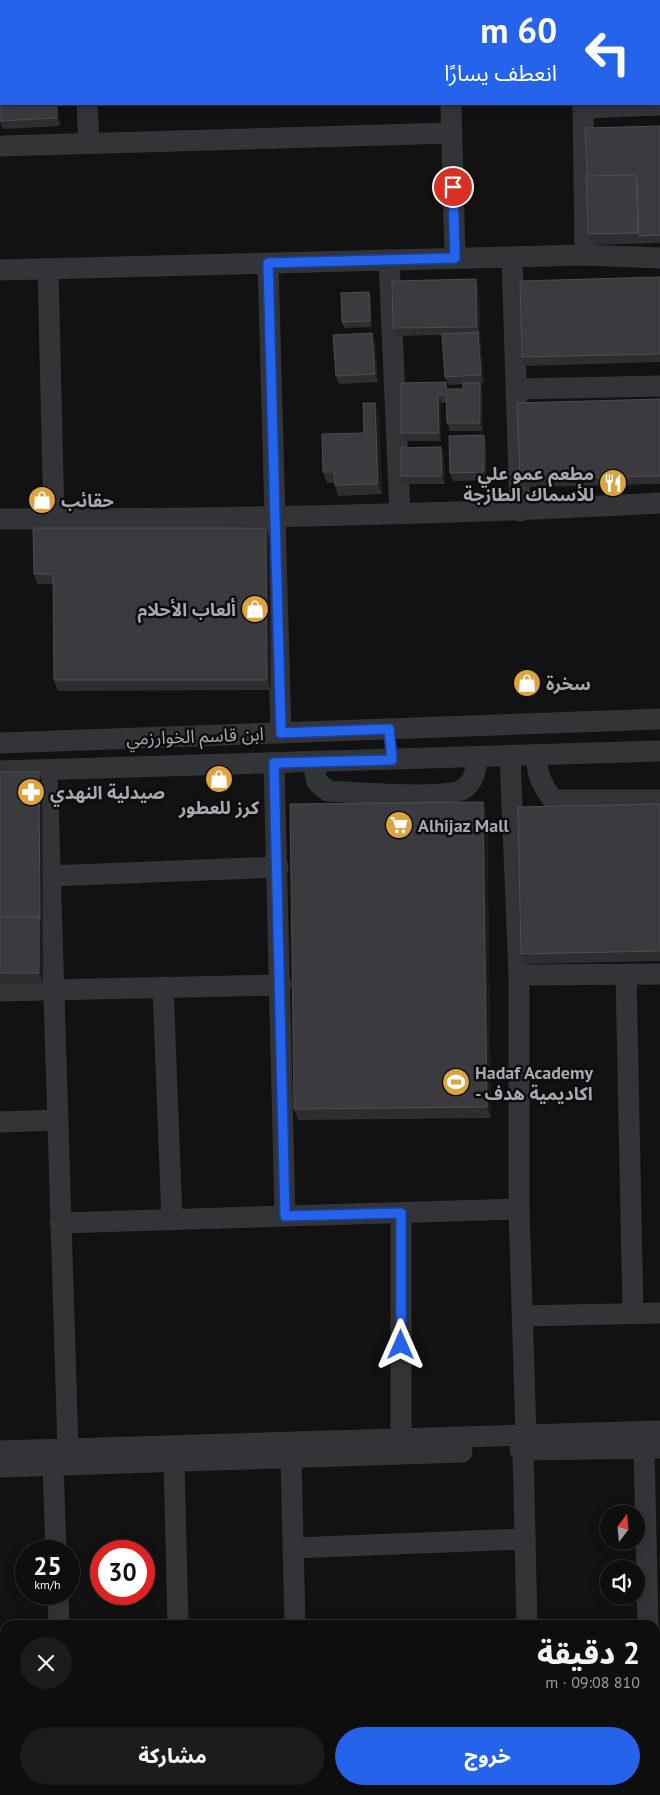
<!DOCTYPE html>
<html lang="ar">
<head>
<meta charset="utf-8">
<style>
	body { margin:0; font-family:"PT Sans","Noto Sans Arabic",sans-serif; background:#1c1c1c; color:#f1f3f6; direction:rtl; height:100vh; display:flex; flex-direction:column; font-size:19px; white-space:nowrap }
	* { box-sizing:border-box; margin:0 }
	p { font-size:16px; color:#9b9c9e }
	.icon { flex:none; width:28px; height:28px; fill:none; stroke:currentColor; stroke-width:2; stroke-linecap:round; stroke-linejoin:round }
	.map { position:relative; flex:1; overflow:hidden; direction:ltr }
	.drawer { position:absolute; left:0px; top:1620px; width:660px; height:175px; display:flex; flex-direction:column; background:#0e0e0e; border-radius:15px 15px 0 0; box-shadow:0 2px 12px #0003,0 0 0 1px #2e2e2e; direction:rtl }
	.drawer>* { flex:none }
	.banner { position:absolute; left:0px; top:0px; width:660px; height:105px; box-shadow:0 2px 12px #0003,0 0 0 1px #2e2e2e; direction:rtl; background:#2563eb; color:#fff; overflow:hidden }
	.needle { width:32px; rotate:16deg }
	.controls { position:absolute; left:600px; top:1505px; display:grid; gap:10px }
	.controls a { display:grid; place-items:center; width:45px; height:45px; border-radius:50%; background:#0e0e0e; box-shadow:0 2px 12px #0003,0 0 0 1px #2e2e2e; font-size:25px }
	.speed { position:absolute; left:15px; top:1540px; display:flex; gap:10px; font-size:25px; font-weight:700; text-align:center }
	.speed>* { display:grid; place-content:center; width:65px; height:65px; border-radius:50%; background:#0e0e0e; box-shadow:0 2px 12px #0003,0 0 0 1px #2e2e2e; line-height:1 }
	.speed small { font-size:12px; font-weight:400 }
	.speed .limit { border:8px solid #d22; background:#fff; color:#111 }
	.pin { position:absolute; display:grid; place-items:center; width:42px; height:42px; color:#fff; margin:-21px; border:2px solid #fff; border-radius:50%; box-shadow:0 1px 5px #0007 }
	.me { position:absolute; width:55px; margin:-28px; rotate:0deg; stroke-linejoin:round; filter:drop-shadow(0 0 4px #0008) }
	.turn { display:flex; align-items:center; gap:18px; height:105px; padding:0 20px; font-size:22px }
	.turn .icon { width:65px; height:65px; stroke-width:2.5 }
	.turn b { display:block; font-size:35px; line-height:42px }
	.round { display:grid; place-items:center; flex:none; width:52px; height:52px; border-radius:26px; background:#1c1c1c }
	.overview { display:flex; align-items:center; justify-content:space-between; height:85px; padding:0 20px }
	h1 { font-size:30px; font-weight:800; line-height:38px }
	.action { display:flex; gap:10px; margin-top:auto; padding:10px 20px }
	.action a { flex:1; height:58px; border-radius:30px; background:#2563eb; color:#fff; font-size:20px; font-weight:800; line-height:58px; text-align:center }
	.action a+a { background:#1c1c1c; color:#f1f3f6 }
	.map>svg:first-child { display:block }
	.grass { fill:url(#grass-tufts) }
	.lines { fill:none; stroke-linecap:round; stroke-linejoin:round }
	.minor { stroke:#333437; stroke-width:21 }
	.wall { fill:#2e2e31 }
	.shaded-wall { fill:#1d1d1f }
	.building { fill:#3b3b3f; stroke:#4b4d51 }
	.route-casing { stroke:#184099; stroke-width:12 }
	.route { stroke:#2563eb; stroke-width:9 }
	.labels { text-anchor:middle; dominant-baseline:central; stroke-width:5; stroke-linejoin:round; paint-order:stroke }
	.poi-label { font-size:18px; font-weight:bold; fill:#a4a9b2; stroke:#0d0d0e; text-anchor:start }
	.street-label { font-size:18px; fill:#a4a9b2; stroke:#0d0d0e }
</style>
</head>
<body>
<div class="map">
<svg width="660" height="1795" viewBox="0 0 660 1795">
	<defs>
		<pattern id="grass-tufts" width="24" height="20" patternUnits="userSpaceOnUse" patternTransform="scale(1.25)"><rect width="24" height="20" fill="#181d19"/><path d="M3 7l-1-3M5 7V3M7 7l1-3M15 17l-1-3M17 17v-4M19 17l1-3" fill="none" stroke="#373b38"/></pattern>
	</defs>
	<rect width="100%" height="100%" fill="#121213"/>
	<!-- grass -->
	<polygon class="grass" points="0,1717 5,1717 5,1790 38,1790 38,1795 0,1795"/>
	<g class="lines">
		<!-- minor -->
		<g class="minor">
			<polyline points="84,0 84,1"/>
			<polyline points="192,0 192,1"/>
			<polyline points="339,0 339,1"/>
			<polyline points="448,0 449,1"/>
			<polyline points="581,0 581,1"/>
			<polyline points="87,104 89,144"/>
			<polyline points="451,104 455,258"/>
			<polyline points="583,104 585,255"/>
			<polyline points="583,108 660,105"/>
			<polyline points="0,146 452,133"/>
			<polyline points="512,257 520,511"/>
			<polyline points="389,260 400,514"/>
			<polyline points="268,263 281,733"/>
			<polyline points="48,269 54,519"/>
			<polyline points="0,270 585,255 660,258"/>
			<polyline points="516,389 660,386"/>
			<path d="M0,519C220,519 440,515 660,503"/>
			<polyline points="0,743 660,719"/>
			<path d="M537,755C536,774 542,785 553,800H660"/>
			<polyline points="510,756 519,975 519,1209 526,1435"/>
			<path d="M313,762L317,782L328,791C353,792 449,801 465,788C475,780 476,769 477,757"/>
			<polyline points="274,763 285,1216"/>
			<polyline points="47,770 68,1448"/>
			<polyline points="0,771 660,751"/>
			<polyline points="50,876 278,867"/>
			<polyline points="626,974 633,1313"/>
			<polyline points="519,975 660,974"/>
			<polyline points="163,987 172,1220"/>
			<polyline points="0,991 281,985"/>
			<polyline points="0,1122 57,1120"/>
			<polyline points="401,1213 401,1439"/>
			<polyline points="60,1223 519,1209"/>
			<polyline points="523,1316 660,1313"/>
			<polyline points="644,1448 648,1625"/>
			<polyline points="520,1450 660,1448"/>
			<polyline points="523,1450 527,1625"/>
			<polyline points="0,1451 660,1431"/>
			<polyline points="291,1457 295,1625"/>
			<polyline points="174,1461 178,1625"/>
			<polyline points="53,1465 56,1551"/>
			<polyline points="0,1467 462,1452"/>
			<polyline points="293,1548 525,1539"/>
			<polyline points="58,1594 59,1625"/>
			<polyline points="655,1670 660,1670"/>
			<polyline points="64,1790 64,1795"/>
			<polyline points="182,1790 182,1795"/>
			<polyline points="301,1790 301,1795"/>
			<polyline points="417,1790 417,1795"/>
			<polyline points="530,1790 530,1795"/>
		</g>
	</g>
	<!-- wall -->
	<g class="wall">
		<polygon points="0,84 1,104 58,104 60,126 3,129 0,122"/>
		<polygon points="660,126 660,243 591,245 588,234"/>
		<polygon points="660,277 660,362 525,366 522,357"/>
		<polygon points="476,279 479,287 480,335 479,335 481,340 484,383 475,383 480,383 483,391 483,431 450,431 447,423 446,403 441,403 441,441 404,441 401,433 401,383 448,389 463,389 463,384 448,385 445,377 442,335 396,336 393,328"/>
		<polygon points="369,292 371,298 372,327 344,328 342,322"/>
		<polygon points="375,341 378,382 339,384 336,376"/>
		<polygon points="660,399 660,484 523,487 520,479"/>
		<polygon points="375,403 379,414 382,494 338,496 334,483 327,483 323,472 364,433"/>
		<polygon points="487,443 487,480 453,481 450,473"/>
		<polygon points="444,455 445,484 404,484 401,476"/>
		<polygon points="266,528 270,539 271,690 58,691 54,680 53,584 37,584 34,574"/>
		<polygon points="0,772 42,780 43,983 0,984"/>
		<polygon points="660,804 660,961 525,964 521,954"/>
		<polygon points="487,812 491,1118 298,1120 294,1109"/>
	</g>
	<!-- shaded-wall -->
	<g class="shaded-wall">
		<polygon points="56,104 58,104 60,126 57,118"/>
		<polygon points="476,279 479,287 480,335 477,327"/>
		<polygon points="369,292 371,298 372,327 370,321"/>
		<polygon points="478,332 481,340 484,383 481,375"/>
		<polygon points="372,333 375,341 378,382 375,374"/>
		<polygon points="480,383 483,391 483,431 480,423"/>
		<polygon points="438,395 441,403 441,441 439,433"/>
		<polygon points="375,403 379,414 382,494 378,484"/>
		<polygon points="484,435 487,443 487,480 484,472"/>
		<polygon points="441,447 444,455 445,484 442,476"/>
		<polygon points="266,528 270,539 271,690 267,680"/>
		<polygon points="39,772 42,780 43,983 39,973"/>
		<polygon points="483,802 487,812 491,1118 487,1107"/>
	</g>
	<!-- building -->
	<g class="building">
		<polygon points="1,83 1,104 56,104 57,118 0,121 0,84"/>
		<polygon points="660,126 660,235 639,236 637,178 636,175 587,176 585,128"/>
		<polygon points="636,175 638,233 588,234 586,176"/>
		<polygon points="660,277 660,354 522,357 520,281"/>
		<polygon points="476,279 477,327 393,328 392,281"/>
		<polygon points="369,292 370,321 342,322 341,293"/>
		<polygon points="478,332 481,375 445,377 442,334"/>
		<polygon points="372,333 375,374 336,376 333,335"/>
		<polygon points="446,382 446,389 463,389 463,383 480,383 480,423 447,423 446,395 438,395 439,433 401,433 401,383"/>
		<polygon points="660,399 660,476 520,479 517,403"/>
		<polygon points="363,403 375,403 378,484 335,485 334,472 323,472 322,434 364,433"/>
		<polygon points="484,435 484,472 450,473 449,436"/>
		<polygon points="441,447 442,476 401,476 401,448"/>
		<polygon points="33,528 266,528 267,680 54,680 53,574 34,574"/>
		<polygon points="0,772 39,772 40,919 39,917 0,917"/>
		<polygon points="483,802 487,1107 294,1109 290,804"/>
		<polygon points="660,804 660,951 521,954 518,807"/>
		<rect x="0" y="917" width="39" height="56"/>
	</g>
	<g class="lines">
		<!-- route casing -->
		<g class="route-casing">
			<polyline id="route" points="401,1345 401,1213 285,1216 274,763 392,760 389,729 281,733 268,263 455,258 453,187"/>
		</g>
		<!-- route -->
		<use href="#route" class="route"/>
	</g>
	<!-- icons -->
	<defs>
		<g id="restaurant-disc" transform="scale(1.4375)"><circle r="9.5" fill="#dda33f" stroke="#0d0d0e"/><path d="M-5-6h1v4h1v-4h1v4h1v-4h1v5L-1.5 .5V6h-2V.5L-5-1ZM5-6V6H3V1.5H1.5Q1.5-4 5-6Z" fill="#fff"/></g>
		<g id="shop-disc" transform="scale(1.4375)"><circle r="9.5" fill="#dda33f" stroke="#0d0d0e"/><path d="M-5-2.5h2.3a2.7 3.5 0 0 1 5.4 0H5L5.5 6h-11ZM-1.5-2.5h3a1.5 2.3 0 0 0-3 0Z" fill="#fff"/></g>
		<g id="pharmacy-disc" transform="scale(1.4375)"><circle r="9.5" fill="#dda33f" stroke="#0d0d0e"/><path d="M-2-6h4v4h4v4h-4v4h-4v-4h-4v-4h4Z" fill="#fff"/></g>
		<g id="supermarket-disc" transform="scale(1.4375)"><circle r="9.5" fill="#dda33f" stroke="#0d0d0e"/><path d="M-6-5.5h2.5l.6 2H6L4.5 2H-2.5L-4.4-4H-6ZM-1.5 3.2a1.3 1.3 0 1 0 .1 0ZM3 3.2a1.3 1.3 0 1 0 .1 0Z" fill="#fff"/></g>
		<g id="stadium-disc" transform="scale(1.4375)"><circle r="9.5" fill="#dda33f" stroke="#0d0d0e"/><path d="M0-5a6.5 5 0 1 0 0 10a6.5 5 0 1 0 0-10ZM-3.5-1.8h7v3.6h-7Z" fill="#fff"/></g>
	</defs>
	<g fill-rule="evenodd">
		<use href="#restaurant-disc" x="613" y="483"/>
		<use href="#shop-disc" x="42" y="500"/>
		<use href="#shop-disc" x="255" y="609"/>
		<use href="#shop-disc" x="527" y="683"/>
		<use href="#shop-disc" x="219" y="779"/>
		<use href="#pharmacy-disc" x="31" y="792"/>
		<use href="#supermarket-disc" x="399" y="825"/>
		<use href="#stadium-disc" x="456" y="1082"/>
	</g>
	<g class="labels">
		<!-- poi labels -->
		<g class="poi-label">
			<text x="594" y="473" text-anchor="end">مطعم عمو علي<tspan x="594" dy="21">للأسماك الطازجة</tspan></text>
			<text x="61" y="500">حقائب</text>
			<text x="236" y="609" text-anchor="end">ألعاب الأحلام</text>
			<text x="546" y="683">سخرة</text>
			<text x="50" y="792">صيدلية النهدي</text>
			<text x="219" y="807" text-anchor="middle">كرز للعطور</text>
			<text x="418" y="825">Alhijaz Mall</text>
			<text x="475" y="1072">Hadaf Academy<tspan x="475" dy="21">- اكاديمية هدف</tspan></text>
		</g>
		<!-- street labels -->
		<g class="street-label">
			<text transform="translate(195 736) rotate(-2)">ابن قاسم الخوارزمي</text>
		</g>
	</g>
</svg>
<div class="controls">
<a><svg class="needle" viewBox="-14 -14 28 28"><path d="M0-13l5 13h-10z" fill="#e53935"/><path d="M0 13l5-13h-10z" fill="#9b9c9e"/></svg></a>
<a><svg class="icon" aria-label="sound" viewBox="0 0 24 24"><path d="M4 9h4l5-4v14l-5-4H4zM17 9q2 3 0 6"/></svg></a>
</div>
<div class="speed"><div>25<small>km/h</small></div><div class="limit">30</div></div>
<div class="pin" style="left:453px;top:187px;background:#d93025"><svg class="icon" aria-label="arrive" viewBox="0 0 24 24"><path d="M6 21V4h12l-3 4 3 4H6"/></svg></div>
<svg class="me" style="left:401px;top:1345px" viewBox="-20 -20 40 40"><path d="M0-17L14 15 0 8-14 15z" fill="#2563eb" stroke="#fff" stroke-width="4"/></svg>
<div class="banner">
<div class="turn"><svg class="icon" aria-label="left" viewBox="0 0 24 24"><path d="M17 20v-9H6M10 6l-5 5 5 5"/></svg><div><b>60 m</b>انعطف يسارًا</div></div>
</div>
<section class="drawer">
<div class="overview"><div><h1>2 دقيقة</h1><p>810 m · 09:08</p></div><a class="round"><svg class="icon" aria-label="close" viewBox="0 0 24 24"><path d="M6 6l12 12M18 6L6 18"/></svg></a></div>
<div class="action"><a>خروج</a><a>مشاركة</a></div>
</section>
</div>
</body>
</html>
